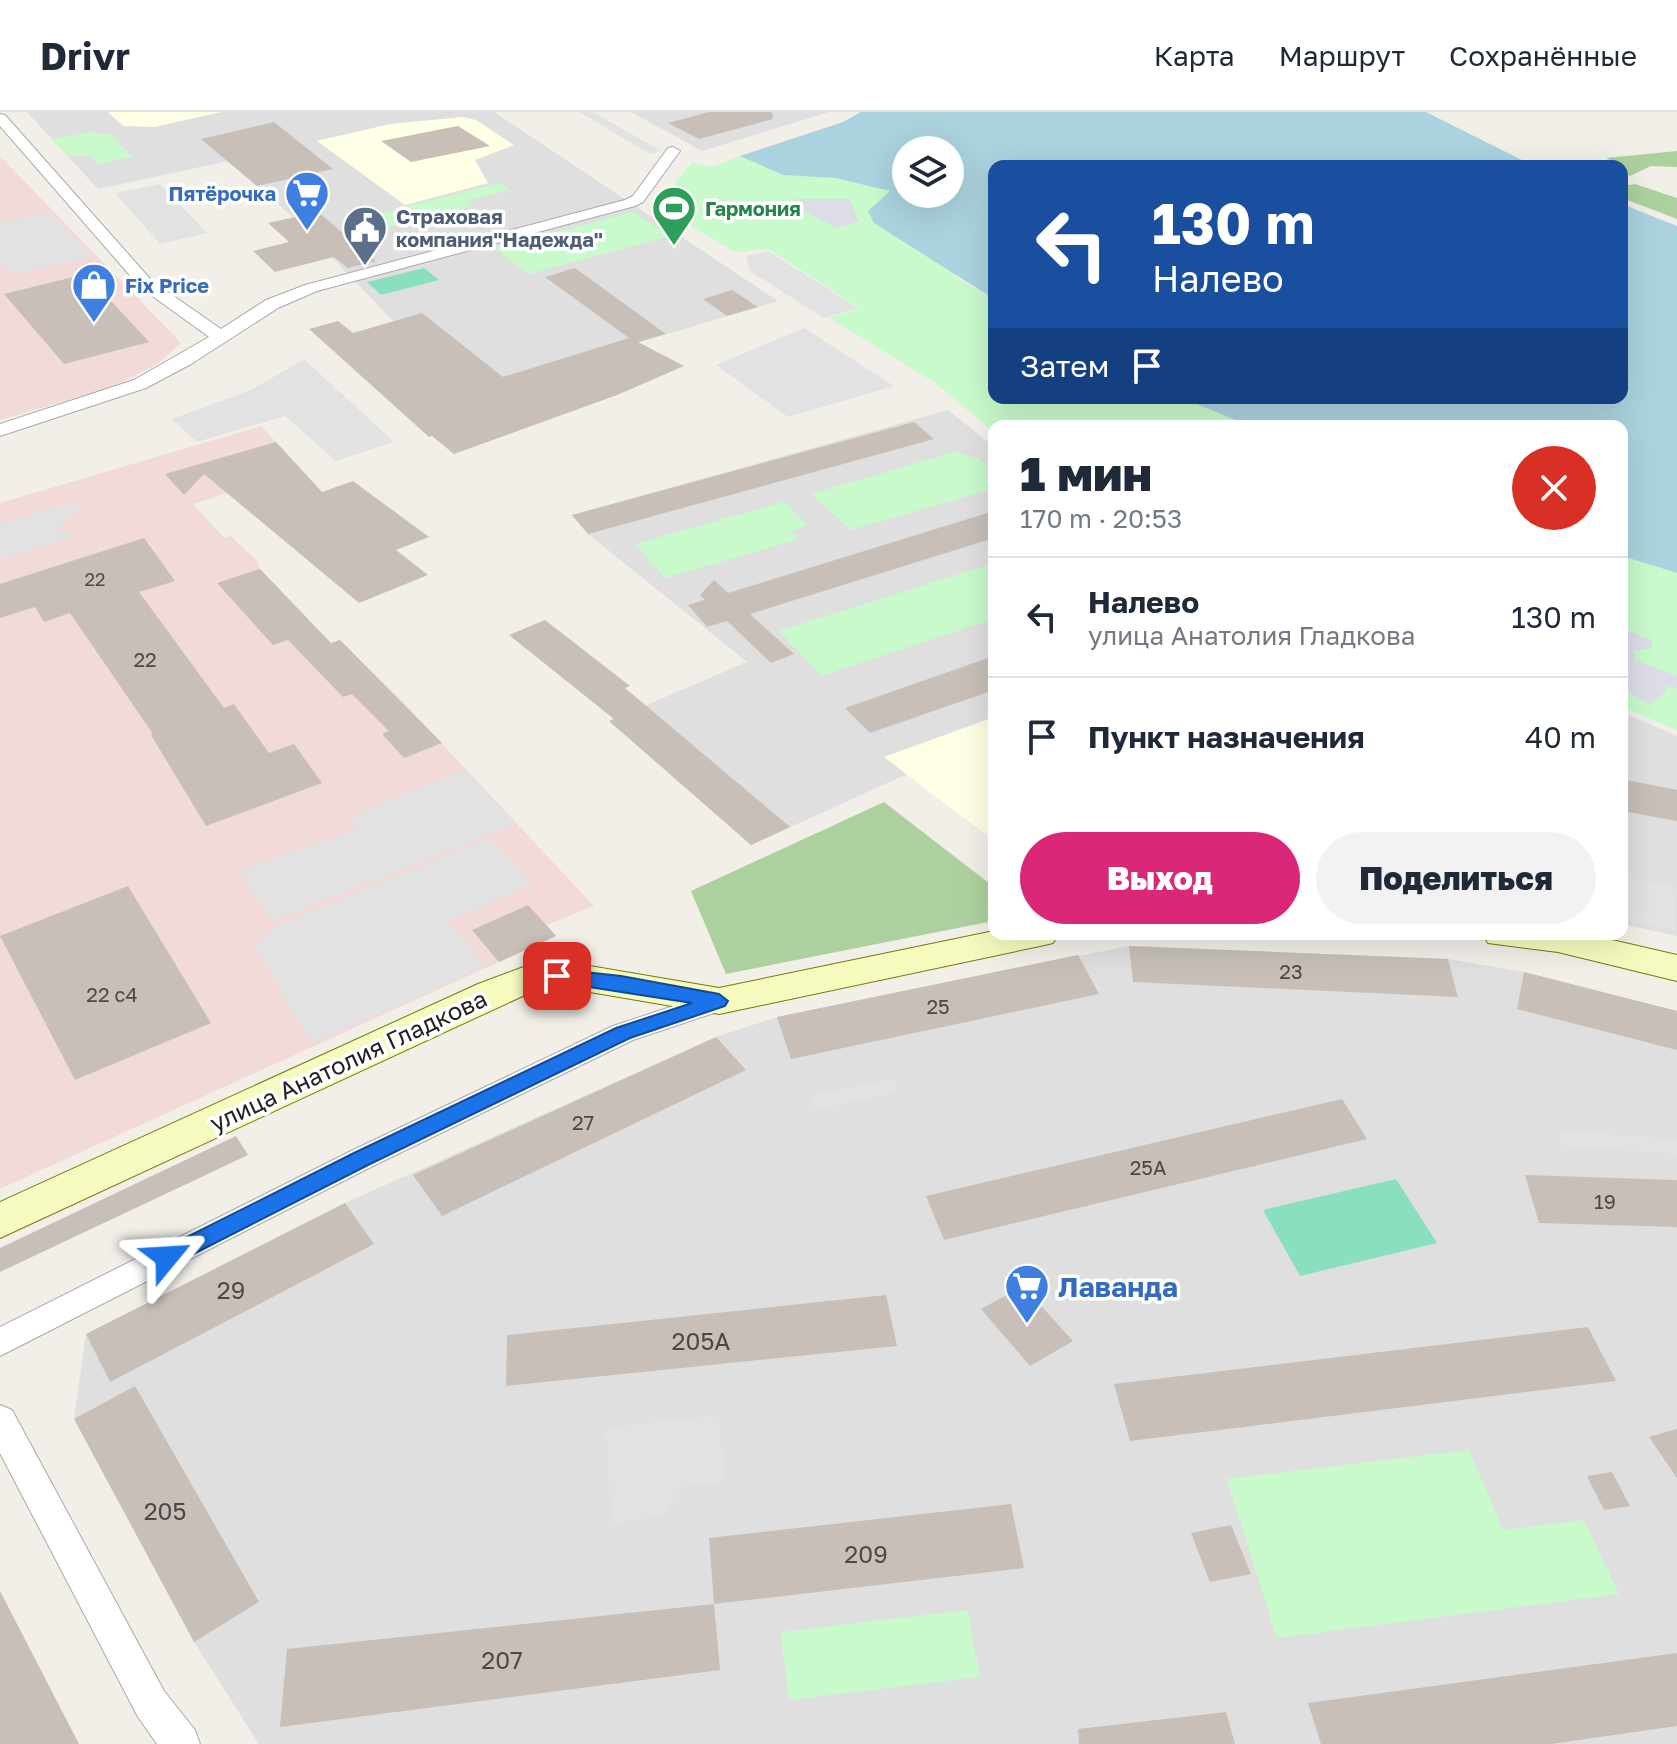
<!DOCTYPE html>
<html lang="ru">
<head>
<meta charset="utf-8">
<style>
	body { margin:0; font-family:"Golos Text",sans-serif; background:#f2f2f3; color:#1f2937; height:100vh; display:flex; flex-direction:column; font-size:30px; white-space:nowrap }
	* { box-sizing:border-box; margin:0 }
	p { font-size:26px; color:#747a83 }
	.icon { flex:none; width:44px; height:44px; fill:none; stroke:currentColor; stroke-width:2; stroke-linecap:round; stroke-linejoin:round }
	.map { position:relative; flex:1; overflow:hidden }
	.side { position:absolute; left:988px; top:308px; width:640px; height:520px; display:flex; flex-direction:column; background:#fff; border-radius:16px; box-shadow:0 8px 32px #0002 }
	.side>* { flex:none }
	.banner { position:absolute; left:988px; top:48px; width:640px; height:244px; border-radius:16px; box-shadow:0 8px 32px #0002; background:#1a4fa0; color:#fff; overflow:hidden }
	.fabs { position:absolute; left:892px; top:24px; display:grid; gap:16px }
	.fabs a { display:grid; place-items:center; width:72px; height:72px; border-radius:50%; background:#fff; box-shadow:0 8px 32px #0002; font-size:40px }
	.pin { position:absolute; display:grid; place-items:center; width:68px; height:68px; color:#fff; margin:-34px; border-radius:16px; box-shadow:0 4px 12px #0006 }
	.me { position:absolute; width:88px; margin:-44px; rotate:63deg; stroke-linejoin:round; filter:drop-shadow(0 0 6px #0008) }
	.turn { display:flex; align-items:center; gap:28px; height:168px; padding:0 32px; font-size:36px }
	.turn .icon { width:104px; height:104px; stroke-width:2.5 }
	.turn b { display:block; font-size:56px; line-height:68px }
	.then { display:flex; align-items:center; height:76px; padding:0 32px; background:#0003; gap:16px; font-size:30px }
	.round { display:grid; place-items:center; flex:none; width:84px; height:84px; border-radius:42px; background:#f2f2f3 }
	.summary { display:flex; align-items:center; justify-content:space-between; height:136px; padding:0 32px }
	h1 { font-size:48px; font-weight:800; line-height:60px }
	.primary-button { display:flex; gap:16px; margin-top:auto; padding:16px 32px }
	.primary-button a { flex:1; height:92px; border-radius:48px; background:#db2777; color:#fff; font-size:32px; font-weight:800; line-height:92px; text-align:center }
	.primary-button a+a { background:#f2f2f3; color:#1f2937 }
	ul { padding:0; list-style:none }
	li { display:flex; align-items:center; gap:24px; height:120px; padding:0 32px; border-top:2px solid #e0e1e3 }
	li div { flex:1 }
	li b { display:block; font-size:30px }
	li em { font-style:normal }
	header { display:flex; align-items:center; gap:48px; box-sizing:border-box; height:112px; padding:0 40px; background:#fff; border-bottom:2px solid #e0e1e3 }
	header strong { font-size:38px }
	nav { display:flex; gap:44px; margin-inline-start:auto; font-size:28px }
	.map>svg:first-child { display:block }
	.residential { fill:#e0dfdf }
	.commercial { fill:#f2dad9 }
	.education { fill:#ffffe5 }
	.forest { fill:#add19e }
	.park { fill:#c8facc }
	.pitch { fill:#88e0be }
	.parking { fill:#e2e2e2 }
	.plaza { fill:#dddde8 }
	.water { fill:#aad3df; fill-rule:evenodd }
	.building { fill:#c7bfb8 }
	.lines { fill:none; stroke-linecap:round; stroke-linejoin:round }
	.street-casing { stroke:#a9a9a9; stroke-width:2 }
	.secondary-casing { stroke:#707d05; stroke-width:2 }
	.street { fill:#fff; fill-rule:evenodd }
	.secondary { fill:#f7fabf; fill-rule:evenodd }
	.route { fill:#1a73e8; stroke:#114b97; stroke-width:2 }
	.labels { text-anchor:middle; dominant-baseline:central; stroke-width:7; stroke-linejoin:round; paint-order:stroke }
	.far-number-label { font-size:18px; fill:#4b4948 }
	.far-shop-label { font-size:20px; font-weight:bold; fill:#366cbe; stroke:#fff; text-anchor:end }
	.far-leisure-label { font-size:20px; font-weight:bold; fill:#27864d; stroke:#fff; text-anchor:start }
	.far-service-label { font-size:20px; font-weight:bold; fill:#4e5e75; stroke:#fff; text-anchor:start }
	.number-label { font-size:20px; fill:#4b4948 }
	.street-label { font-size:24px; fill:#222; stroke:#fff }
	.near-number-label { font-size:24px; fill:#4b4948 }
	.near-shop-label { font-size:28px; font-weight:bold; fill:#366cbe; stroke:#fff; text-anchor:start }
</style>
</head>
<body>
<header>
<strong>Drivr</strong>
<nav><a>Карта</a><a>Маршрут</a><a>Сохранённые</a></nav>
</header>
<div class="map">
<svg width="1677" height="1632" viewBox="0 0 1677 1632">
	<rect width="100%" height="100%" fill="#f2efe9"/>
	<!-- residential -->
	<g class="residential">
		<polygon points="27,0 494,0 778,189 634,232 475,294 294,106 228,49 98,77"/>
		<polygon points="631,0 829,0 702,39"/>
		<polygon points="948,298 994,335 994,729 907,662 751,733 609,609 747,550 588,422 572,403"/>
		<polygon points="1622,600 1677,624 1677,824 1622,812"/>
		<polygon points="1129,834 1448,847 1524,860 1677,899 1677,1632 259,1632 194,1530 74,1307 86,1222 345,1091 716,925 777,905"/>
	</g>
	<!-- commercial -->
	<g class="commercial">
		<polygon points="0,44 181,231 159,251 110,276 0,308"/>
		<polygon points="261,314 302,358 193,392 224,426 231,424 258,450 260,457 330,531 340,528 402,589 594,794 547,813 556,824 0,1077 0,391"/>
	</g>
	<!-- education -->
	<g class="education">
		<polygon points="108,0 221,0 154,15 123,14"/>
		<polygon points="463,5 476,8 514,33 475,48 488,71 405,93 317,29 390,12"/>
		<polygon points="994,605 994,729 884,645"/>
	</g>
	<!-- forest -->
	<g class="forest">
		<polygon points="1677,39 1677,55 1651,54 1630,64 1622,58 1622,54 1606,46"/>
		<polygon points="1635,72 1677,86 1677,107 1622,86 1622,74"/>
		<polygon points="884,690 994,775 994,804 988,810 726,862 691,779"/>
	</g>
	<!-- park -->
	<g class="park">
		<polygon points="91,20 110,23 133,45 98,52 91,44 69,44 51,28"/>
		<polygon points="740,44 783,63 835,66 891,79 957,166 994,187 994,286 1182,286 1250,314 994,314 994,320 934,270 829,206 860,196 768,137 735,140 656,94 692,51 712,55"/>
		<polygon points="500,71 510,78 467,89 473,94 384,116 368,104"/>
		<polygon points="633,100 670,124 529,162 494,136"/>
		<polygon points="955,340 980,347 994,359 992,377 851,418 811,382"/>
		<polygon points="784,390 808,414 791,419 799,427 665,466 635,432"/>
		<polygon points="1622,444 1677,461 1677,618 1622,595"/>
		<polygon points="994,451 994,507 821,564 779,519"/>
		<polygon points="1469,1338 1503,1418 1584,1408 1619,1482 1277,1526 1227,1367"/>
		<polygon points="967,1498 980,1565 789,1588 781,1520"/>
	</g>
	<!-- pitch -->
	<g class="pitch">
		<polygon points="424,156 439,168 381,183 367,170"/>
		<polygon points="1396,1067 1437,1131 1300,1164 1263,1098"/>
	</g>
	<!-- parking -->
	<g class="parking">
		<polygon points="579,0 593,0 661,39 650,42"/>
		<polygon points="160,72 207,121 160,132 115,81"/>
		<polygon points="50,100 93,144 14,163 4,153 0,153 0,111"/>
		<polygon points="768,139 858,196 824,206 750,159 746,144"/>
		<polygon points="804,216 894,274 788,305 716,253"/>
		<polygon points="304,247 394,330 336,349 285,304 197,330 172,307 251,278"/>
		<polygon points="68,391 85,393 55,417 76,424 0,447 0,412"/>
		<polygon points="464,657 516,712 272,809 239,759 357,717 349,706"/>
		<polygon points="490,726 533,772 447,809 486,854 311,931 255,835 279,812"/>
		<polygon points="1622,763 1677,776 1675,819 1622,806"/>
		<polygon points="893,966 899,980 815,998 810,984"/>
		<polygon points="1558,1019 1677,1027 1677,1042 1562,1034"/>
		<polygon points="718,1303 725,1369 684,1374 662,1404 611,1411 606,1316"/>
	</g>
	<!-- plaza -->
	<g class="plaza">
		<polygon points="795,87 849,87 859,109 837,116 791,93"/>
		<polygon points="1622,515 1652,529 1652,536 1634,539 1635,548 1677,564 1677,577 1668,574 1661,585 1650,593 1623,577"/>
	</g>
	<!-- water -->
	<g class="water">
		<path d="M861,0H1426L1534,54H994V187L874,111L868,99L890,79L835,66L783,63L740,44L843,10ZM950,38V82H906V38Z"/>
		<polygon points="1622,92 1677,114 1677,461 1622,444 1622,314 1250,314 1182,286 1622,286"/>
	</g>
	<!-- building -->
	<g class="building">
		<polygon points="709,0 772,0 773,7 699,27 668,11"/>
		<polygon points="274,10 333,57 257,74 201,27"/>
		<polygon points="458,14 490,34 411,50 381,29"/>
		<polygon points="318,100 376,149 348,156 334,145 275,160 253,139 289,130 268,111"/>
		<polygon points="575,156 666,222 638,230 684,254 617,283 454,342 432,324 429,325 309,217 338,209 353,221 422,201 503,265 629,226 545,165"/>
		<polygon points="86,162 149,230 64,252 4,182"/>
		<polygon points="732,178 758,195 727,204 703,187"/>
		<polygon points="914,310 934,327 588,422 572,403"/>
		<polygon points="276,330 322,380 353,369 429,425 396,438 428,463 359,491 204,362 184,383 165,362"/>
		<polygon points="994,399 994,426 750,502 794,542 771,551 727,509 707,515 688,493 705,488 700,483 714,468 728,481"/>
		<polygon points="144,426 175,469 139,480 224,596 234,592 269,641 294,632 322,671 206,714 151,623 153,622 70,501 44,510 35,495 0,506 0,472"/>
		<polygon points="260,457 331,531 340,528 442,631 404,646 382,622 389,619 352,582 343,585 288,528 273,533 217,471"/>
		<polygon points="545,508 630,574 625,576 790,715 751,733 609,609 614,607 509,523"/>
		<polygon points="994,544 994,578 870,621 845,596"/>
		<polygon points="1622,667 1677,678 1677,709 1622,699"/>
		<polygon points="128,774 211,911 75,968 0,824"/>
		<polygon points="528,793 556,824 499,850 472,818"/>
		<polygon points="1129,834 1448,847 1458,885 1133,870"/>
		<polygon points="1078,843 1099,882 791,947 777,905"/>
		<polygon points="1524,860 1677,899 1677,938 1517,897"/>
		<polygon points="716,925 746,958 442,1104 413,1063"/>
		<polygon points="1342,987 1367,1027 944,1128 926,1084"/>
		<polygon points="236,1024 248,1043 0,1160 0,1136"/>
		<polygon points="1525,1063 1677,1068 1677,1115 1539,1111"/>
		<polygon points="345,1091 374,1132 110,1270 86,1222"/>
		<polygon points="1023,1174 1073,1229 1030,1254 981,1197"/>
		<polygon points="886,1183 897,1234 506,1274 507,1223"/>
		<polygon points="1588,1215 1616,1269 1130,1329 1114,1272"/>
		<polygon points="135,1274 259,1490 194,1530 74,1307"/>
		<polygon points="1677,1317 1677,1366 1649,1325"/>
		<polygon points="1612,1360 1630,1394 1604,1398 1587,1364"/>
		<polygon points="1011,1392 1024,1456 714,1492 709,1426"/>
		<polygon points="1231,1413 1251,1462 1210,1470 1191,1421"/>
		<polygon points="0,1479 79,1632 0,1632"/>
		<polygon points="714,1492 720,1558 280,1615 287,1537"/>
		<polygon points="1677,1541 1677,1614 1551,1632 1321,1632 1308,1591"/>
		<polygon points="1226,1600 1235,1632 1079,1632 1078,1617"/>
	</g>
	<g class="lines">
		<!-- street casing -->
		<g class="street-casing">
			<g id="street">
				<polygon points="0,2 5,3 152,169 221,217 266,188 305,173 625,88 633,84 668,36 673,35 680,39 643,90 635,94 317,179 278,196 191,252 146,276 0,324 0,312 134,268 209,225 140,175 0,14"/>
				<polygon points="719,879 729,882 733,889 729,896 633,928 371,1055 0,1244 0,1215 351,1039 613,914"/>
				<polygon points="0,1293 12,1298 164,1579 195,1618 200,1632 157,1632 138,1605 0,1341"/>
			</g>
		</g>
		<!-- secondary casing -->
		<g class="secondary-casing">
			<g id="secondary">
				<polygon points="994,819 994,822 1058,822 1053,831 1040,834 719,902 578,878 540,876 0,1126 0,1090 478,872 537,850 578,852 719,876"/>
				<polygon points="1483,822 1586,822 1677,843 1677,869 1558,840 1488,831"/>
			</g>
		</g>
		<!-- street -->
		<use href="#street" class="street"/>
		<!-- secondary -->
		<use href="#secondary" class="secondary"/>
	</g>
	<!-- route -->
	<polygon class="route" points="557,857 621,864 719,882 728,889 725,894 630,926 368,1053 174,1152 167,1154 159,1152 156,1145 159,1139 354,1041 616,916 692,891 551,869 548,864 551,859"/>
	<!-- icons -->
	<defs>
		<g id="supermarket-pin" transform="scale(2.3)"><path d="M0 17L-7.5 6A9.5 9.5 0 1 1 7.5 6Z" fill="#3f7fe0" stroke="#fff"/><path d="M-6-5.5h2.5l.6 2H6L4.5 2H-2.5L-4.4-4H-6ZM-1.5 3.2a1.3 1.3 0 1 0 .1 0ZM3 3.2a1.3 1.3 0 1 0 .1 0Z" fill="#fff"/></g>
		<g id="stadium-pin" transform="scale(2.3)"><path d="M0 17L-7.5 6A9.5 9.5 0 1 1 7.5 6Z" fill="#2e9e5b" stroke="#fff"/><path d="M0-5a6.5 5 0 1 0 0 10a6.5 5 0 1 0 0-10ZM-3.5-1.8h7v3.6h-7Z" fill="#fff"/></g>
		<g id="civic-pin" transform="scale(2.3)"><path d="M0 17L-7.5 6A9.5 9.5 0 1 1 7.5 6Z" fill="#5c6f8a" stroke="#fff"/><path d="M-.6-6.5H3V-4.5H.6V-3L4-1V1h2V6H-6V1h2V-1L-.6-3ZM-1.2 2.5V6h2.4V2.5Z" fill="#fff"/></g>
		<g id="shop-pin" transform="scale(2.3)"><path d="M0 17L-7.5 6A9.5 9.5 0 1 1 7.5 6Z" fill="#3f7fe0" stroke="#fff"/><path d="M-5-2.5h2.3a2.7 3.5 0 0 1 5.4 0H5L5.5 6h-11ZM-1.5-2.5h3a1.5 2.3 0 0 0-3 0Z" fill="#fff"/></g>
	</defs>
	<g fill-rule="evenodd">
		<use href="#supermarket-pin" x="307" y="81"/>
		<use href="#stadium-pin" x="674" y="96"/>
		<use href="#civic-pin" x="365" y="116"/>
		<use href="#shop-pin" x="94" y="173"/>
		<use href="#supermarket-pin" x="1027" y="1174"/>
	</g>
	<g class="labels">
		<!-- far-number labels -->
		<g class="far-number-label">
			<text x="95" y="467">22</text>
		</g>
		<!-- far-shop labels -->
		<g class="far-shop-label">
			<text x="276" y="81">Пятёрочка</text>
			<text x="125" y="173" text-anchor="start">Fix Price</text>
		</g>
		<!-- far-leisure labels -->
		<g class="far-leisure-label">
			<text x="705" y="96">Гармония</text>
		</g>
		<!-- far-service labels -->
		<g class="far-service-label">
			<text x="396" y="104">Страховая<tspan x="396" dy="23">компания"Надежда"</tspan></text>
		</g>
		<!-- number labels -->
		<g class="number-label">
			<text x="145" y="547">22</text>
			<text x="1291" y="859">23</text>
			<text x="112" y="882">22 с4</text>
			<text x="938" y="894">25</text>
			<text x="583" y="1010">27</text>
			<text x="1148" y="1055">25А</text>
			<text x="1605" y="1089">19</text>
		</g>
		<!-- street labels -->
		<g class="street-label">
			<text transform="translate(348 948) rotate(-25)">улица Анатолия Гладкова</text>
		</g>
		<!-- near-number labels -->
		<g class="near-number-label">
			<text x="231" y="1177">29</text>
			<text x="701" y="1228">205А</text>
			<text x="165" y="1398">205</text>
			<text x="866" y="1441">209</text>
			<text x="502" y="1547">207</text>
		</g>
		<!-- near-shop labels -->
		<g class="near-shop-label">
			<text x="1058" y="1174">Лаванда</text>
		</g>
	</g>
</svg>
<div class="fabs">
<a><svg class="icon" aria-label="layers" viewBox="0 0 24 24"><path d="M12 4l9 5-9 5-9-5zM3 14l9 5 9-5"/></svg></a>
</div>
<div class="pin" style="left:557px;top:864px;background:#d93025"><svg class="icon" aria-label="arrive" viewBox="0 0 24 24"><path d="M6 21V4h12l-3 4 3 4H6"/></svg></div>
<svg class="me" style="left:167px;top:1145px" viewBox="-20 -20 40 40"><path d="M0-17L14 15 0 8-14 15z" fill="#1a73e8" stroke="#fff" stroke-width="4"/></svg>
<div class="banner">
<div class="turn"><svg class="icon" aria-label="left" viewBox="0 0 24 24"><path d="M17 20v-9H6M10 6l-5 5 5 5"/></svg><div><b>130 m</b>Налево</div></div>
<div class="then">Затем<svg class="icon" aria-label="arrive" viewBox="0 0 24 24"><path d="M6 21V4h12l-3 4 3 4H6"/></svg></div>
</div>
<section class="side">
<div class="summary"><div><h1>1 мин</h1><p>170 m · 20:53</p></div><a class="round" style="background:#d93025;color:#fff"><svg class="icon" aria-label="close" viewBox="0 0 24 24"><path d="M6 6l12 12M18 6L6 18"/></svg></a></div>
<ul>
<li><svg class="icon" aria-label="left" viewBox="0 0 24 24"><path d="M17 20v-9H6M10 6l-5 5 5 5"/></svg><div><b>Налево</b><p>улица Анатолия Гладкова</p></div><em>130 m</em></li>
<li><svg class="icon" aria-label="arrive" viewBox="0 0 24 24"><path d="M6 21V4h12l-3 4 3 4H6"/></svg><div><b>Пункт назначения</b></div><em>40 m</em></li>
</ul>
<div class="primary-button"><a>Выход</a><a>Поделиться</a></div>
</section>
</div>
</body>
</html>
